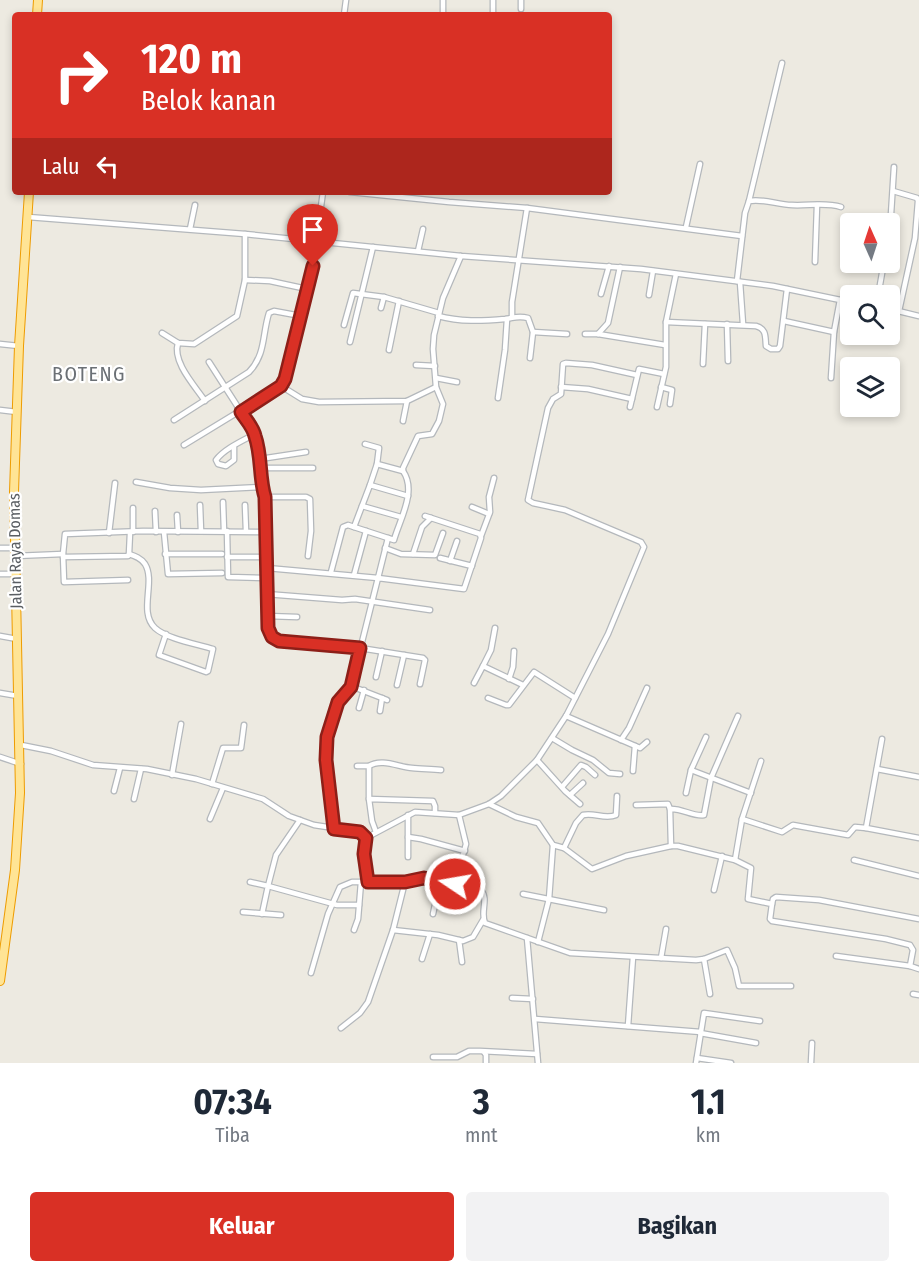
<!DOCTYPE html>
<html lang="id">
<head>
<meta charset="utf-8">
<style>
	body { margin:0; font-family:"Fira Sans Condensed",sans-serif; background:#f2f2f3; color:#1f2937; height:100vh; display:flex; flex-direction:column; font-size:22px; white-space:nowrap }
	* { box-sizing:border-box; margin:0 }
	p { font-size:20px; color:#747a83 }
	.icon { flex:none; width:33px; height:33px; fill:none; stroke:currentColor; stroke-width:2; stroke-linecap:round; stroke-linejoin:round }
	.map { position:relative; height:1063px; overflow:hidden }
	.drawer { display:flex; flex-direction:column; background:#fff; flex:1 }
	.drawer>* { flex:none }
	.top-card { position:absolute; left:12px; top:12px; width:600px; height:183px; border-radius:6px; box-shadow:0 3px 9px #0003; background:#d93025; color:#fff; overflow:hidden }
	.needle { width:39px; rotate:357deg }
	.fabs { position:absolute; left:840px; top:213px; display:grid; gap:12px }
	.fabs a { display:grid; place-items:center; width:60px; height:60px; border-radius:6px; background:#fff; box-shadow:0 3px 9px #0003; font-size:30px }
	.pin { position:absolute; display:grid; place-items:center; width:51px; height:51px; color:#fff; margin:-62px -26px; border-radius:50% 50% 50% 0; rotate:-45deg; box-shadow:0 0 6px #0007 }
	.pin .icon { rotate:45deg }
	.me { position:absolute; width:66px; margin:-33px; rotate:282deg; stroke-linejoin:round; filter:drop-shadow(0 0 4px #0008) }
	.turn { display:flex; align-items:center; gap:21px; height:126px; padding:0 30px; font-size:27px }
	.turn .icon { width:78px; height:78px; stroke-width:2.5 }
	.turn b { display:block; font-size:42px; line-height:51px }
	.then { display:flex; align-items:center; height:57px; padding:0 30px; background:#0003; gap:12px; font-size:22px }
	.eta { display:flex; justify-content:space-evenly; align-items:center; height:102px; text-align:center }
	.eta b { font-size:36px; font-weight:700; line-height:42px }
	.action { display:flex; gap:12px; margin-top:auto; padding:12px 30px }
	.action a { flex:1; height:69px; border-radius:6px; background:#d93025; color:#fff; font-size:24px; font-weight:700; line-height:69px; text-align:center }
	.action a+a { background:#f2f2f3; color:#1f2937 }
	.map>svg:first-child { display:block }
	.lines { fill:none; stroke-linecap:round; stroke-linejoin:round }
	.minor-casing { stroke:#b4b8bc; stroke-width:7 }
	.trunk-casing { stroke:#ee9c00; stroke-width:10 }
	.minor { stroke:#fff; stroke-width:4.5 }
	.trunk { stroke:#ffe495; stroke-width:8 }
	.route-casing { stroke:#8d1f18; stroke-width:15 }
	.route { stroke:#d93025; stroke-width:10 }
	.labels { text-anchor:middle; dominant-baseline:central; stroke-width:4.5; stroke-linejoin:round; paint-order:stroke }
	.street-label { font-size:16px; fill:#5a5e63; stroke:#fff }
	.quarter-label { font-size:20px; letter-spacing:1.5px; fill:#6b7075; stroke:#fff }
</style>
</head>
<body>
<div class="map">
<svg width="919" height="1063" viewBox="0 0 919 1063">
	<rect width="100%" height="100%" fill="#edeae1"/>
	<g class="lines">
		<!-- minor casing -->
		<g class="minor-casing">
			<g id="minor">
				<polyline points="521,9 521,0"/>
				<polyline points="344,15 346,0"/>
				<polyline points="443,15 443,0"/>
				<polyline points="493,15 493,0"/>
				<polyline points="893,191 917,198 918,201 915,238 899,311"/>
				<polyline points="350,192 449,202 527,208 742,236"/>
				<polyline points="749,201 782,63"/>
				<polyline points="28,217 245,234 461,256 641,269 773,286 850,302"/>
				<polyline points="686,227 700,164"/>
				<polyline points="190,229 195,205"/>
				<polyline points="890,230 894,167"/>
				<polyline points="316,242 323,192"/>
				<polyline points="418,251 423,229"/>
				<polyline points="815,262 817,205"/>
				<polyline points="245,280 270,281 307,289"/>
				<path d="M737,281L745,213L749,201C763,198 778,205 792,205C808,206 826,202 841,207"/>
				<polyline points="740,282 743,324"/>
				<polyline points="601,294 609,266"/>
				<polyline points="649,295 653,271"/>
				<polyline points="878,296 884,262"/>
				<polyline points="381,308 384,297"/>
				<polyline points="890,309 919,316"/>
				<path d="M438,316C460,322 482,321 505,319C514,318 518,315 528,318L533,332L530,358"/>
				<polyline points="512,317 512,302 527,208"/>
				<polyline points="784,321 834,332"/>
				<path d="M666,322L756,326C767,329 765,337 766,346L771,349H778L780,346L787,289"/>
				<polyline points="727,324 728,361"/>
				<polyline points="344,325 353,293 384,297 439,313"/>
				<polyline points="533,332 567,334"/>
				<polyline points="162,333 178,343 194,344 237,316 245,280 245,234"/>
				<polyline points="585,334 598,334 665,345"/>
				<polyline points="598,334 608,323 620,267"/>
				<polyline points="350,342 373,247"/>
				<path d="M178,343C172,362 195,386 205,401"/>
				<polyline points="0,344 19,346"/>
				<polyline points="389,350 399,301"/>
				<polyline points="209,362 252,429 256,440 266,511 268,628 271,637 279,641 360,648 423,658 425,660 420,684"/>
				<polyline points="703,364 705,324"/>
				<polyline points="416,365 435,366"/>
				<polyline points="436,378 457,382"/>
				<polyline points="831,378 834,332 840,300"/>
				<polyline points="281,386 302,399 319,402 407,401 436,387"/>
				<polyline points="561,387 588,389 632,399"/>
				<polyline points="661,387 672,390 670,404"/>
				<polyline points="498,398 505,350 507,319"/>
				<polyline points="630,407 639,369 664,374"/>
				<polyline points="657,407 666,367 666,322 676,274"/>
				<polyline points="0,410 17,412"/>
				<path d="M174,420L249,372C266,354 262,335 269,313L274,311L301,316"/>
				<polyline points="403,421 407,401"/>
				<polyline points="365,444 379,448 377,464 370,485"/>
				<polyline points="184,445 281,386 287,372 318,242"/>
				<path d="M234,446V460L226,466L218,464L216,460C224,449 242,441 255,434"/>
				<polyline points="260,459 306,452"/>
				<polyline points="377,464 403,471"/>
				<polyline points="261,468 313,468"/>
				<polyline points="136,482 170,488 201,490 262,487"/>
				<polyline points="265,497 306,497 310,499 311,531 308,556"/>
				<polyline points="223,502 224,531"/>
				<polyline points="200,505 201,531"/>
				<polyline points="245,505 246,531"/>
				<polyline points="362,506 401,517"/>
				<polyline points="472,507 489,514"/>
				<polyline points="155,511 156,532"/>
				<polyline points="177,515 178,532"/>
				<path d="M354,527L394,540C400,519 417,491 403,471V468L418,436L432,434L439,421L443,404L436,387L433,349L434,335L443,298L461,256"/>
				<polyline points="227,531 228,577 266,578"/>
				<polyline points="133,532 133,508"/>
				<polyline points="164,532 168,574 222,573"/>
				<polyline points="109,533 115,483"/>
				<polyline points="481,536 490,512 489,497 494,478"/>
				<polyline points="0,548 14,548"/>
				<polyline points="385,548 401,554 435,555 443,533"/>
				<polyline points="129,554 130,533"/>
				<polyline points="165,554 222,554"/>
				<polyline points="413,554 422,527 431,518"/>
				<polyline points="15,556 63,554"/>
				<path d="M63,557L128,556L129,554C135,556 141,558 145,564C156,582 138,612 155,628C167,639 197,644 213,649L208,671L206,672L159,655L166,634"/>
				<polyline points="227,557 266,557"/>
				<polyline points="440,558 472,566"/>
				<polyline points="450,561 457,541"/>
				<polyline points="267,568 378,578 388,538"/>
				<polyline points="331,572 343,527 348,525 354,527 370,485 408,496"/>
				<polyline points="0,574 15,574"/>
				<polyline points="354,575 366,531"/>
				<polyline points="128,580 64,582 63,554 65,534 143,531 266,532"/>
				<polyline points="266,594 342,600 355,599 430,610"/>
				<polyline points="267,616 297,617"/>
				<polyline points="495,628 491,650 483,666 523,685"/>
				<polyline points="0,636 17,639"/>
				<polyline points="376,677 382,651"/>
				<polyline points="509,679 513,667 514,651"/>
				<polyline points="474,683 483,666"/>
				<polyline points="397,685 404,655"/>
				<polyline points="351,686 387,700"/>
				<polyline points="0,693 18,696"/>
				<polyline points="488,698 506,705 509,705 534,672 575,698"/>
				<polyline points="359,708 364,690"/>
				<polyline points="380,711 382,698"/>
				<polyline points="566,716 640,748 647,742"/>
				<polyline points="552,738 572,750 593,760 609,773 620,774"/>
				<polyline points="882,739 866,828 919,838"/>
				<polyline points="621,740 629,728 647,688"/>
				<polyline points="21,745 51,751 93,765 147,769 196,779 263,799 289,816 314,825 360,832 366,838 415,812 459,815 489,804 501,796 537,760 566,716 608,634 644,547 641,542 565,510 533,503 528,500 548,408 553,399 561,394 563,364 566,363 592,365 637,375"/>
				<polyline points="0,757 21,764"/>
				<polyline points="537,760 565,791 580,804"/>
				<polyline points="357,766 369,766 369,799"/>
				<path d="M369,766C381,758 399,767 412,768C421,769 431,769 441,770"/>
				<polyline points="877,769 919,777"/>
				<polyline points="691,770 751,793"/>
				<polyline points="633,771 635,746"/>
				<polyline points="172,775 181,724"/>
				<polyline points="212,784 223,748 241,748 244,725"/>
				<polyline points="562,787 581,765 586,767 595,775"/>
				<polyline points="114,791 120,768"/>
				<polyline points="686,793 691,770 706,737"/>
				<polyline points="570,795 583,783"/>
				<polyline points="134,799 141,769"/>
				<polyline points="489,804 516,817 538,823 553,845 564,848 592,869 626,856 671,846 678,846 735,860 751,868 748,899 772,904 770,919 772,921 886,939 910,945 913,950 910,966 919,969"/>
				<polyline points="636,805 668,804 670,809"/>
				<polyline points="408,815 408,857"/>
				<polyline points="210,819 223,788"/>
				<polyline points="742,819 782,832 793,825 848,835 855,827 866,828"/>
				<polyline points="300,820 276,855 268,886 337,905 359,905"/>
				<polyline points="334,829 326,760 327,737 338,702 351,686 378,578 464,589 481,538 480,534 425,516"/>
				<polyline points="376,832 372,821 369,799 433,801 435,806 435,813"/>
				<polyline points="408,837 421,839 465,851"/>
				<polyline points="366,838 364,854 368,882"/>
				<path d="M671,846L670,809C682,808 693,817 704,815L711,778L738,716"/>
				<path d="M564,848L576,823L583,815C594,812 605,820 616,815L617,796"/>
				<polyline points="735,860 742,819 761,761"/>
				<polyline points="854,860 919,876"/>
				<polyline points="250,882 268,886 262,914"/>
				<polyline points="455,884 466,844 459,815"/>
				<polyline points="714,890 722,856"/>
				<polyline points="523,894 604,910"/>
				<polyline points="772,904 773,899 776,897 819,900 919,919"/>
				<polyline points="243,912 281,915"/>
				<polyline points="433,914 440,881"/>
				<polyline points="354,930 358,919 361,882"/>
				<polyline points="393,930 438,935 463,941 473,937 483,920"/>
				<polyline points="527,938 538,1063"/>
				<polyline points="459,940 462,962"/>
				<polyline points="538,942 549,899 553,845"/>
				<polyline points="836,956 910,966"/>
				<polyline points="661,958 666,929"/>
				<polyline points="422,959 430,934"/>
				<polyline points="704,959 710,994"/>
				<path d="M311,973L328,914L340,887L352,882H405L424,877L481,890C489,899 480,912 485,923L570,953L696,960L704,959L727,950L735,968L739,986H791"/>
				<polyline points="913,994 919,995"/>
				<polyline points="512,998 533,999"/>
				<polyline points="535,1019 701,1032"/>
				<polyline points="628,1026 633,957"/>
				<polyline points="341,1028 360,1013 368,1002 393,930 405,882"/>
				<polyline points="700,1033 756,1043"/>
				<polyline points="484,1052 486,1055 486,1063"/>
				<polyline points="433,1057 457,1057 469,1051 480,1051 537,1054"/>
				<polyline points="697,1058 731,1063"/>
				<polyline points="696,1063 704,1013 760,1021"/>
				<polyline points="811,1063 812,1043"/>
			</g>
		</g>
		<!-- trunk casing -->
		<g class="trunk-casing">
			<g id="trunk">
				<polyline points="37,15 38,0"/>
				<polyline points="0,981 15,870 20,793 14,492 19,346 29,192"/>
			</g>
		</g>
		<!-- minor -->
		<use href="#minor" class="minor"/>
		<!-- trunk -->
		<use href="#trunk" class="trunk"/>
	</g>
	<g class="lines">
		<!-- route casing -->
		<g class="route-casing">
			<path id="route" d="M313,266L285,379L281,386L241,412C246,420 253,427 255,436C262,456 259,478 265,497L268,628L272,637L279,641L360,648L351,687L338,702L327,737L326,760L334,829L360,832L366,838L364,854L368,882H405L424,878L455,884"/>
		</g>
		<!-- route -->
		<use href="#route" class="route"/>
	</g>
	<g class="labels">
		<!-- street labels -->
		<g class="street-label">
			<text transform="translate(15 551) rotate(-91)">Jalan Raya Domas</text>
		</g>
		<!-- quarter labels -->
		<g class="quarter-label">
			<text x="89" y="374">BOTENG</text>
		</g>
	</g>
</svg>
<div class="fabs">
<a><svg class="needle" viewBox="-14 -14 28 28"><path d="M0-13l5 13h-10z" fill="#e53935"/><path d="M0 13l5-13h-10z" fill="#747a83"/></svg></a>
<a><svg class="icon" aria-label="search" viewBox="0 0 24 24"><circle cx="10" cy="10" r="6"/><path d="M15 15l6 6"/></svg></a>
<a><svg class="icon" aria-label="layers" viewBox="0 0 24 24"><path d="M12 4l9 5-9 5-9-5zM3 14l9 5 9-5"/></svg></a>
</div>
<div class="pin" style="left:313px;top:266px;background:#d93025"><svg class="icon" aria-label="arrive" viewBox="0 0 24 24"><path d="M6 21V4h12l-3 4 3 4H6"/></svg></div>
<svg class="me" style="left:455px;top:884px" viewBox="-20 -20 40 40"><circle r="17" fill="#d93025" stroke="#fff" stroke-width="3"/><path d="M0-11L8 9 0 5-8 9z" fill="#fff"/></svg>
<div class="top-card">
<div class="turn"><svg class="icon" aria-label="right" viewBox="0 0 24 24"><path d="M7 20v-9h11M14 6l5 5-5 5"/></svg><div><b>120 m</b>Belok kanan</div></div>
<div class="then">Lalu<svg class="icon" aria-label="left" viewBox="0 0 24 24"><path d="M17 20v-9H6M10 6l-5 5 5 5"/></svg></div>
</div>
</div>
<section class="drawer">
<div class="eta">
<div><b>07:34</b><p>Tiba</p></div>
<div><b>3</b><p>mnt</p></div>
<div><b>1.1</b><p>km</p></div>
</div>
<div class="action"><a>Keluar</a><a>Bagikan</a></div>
</section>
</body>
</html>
